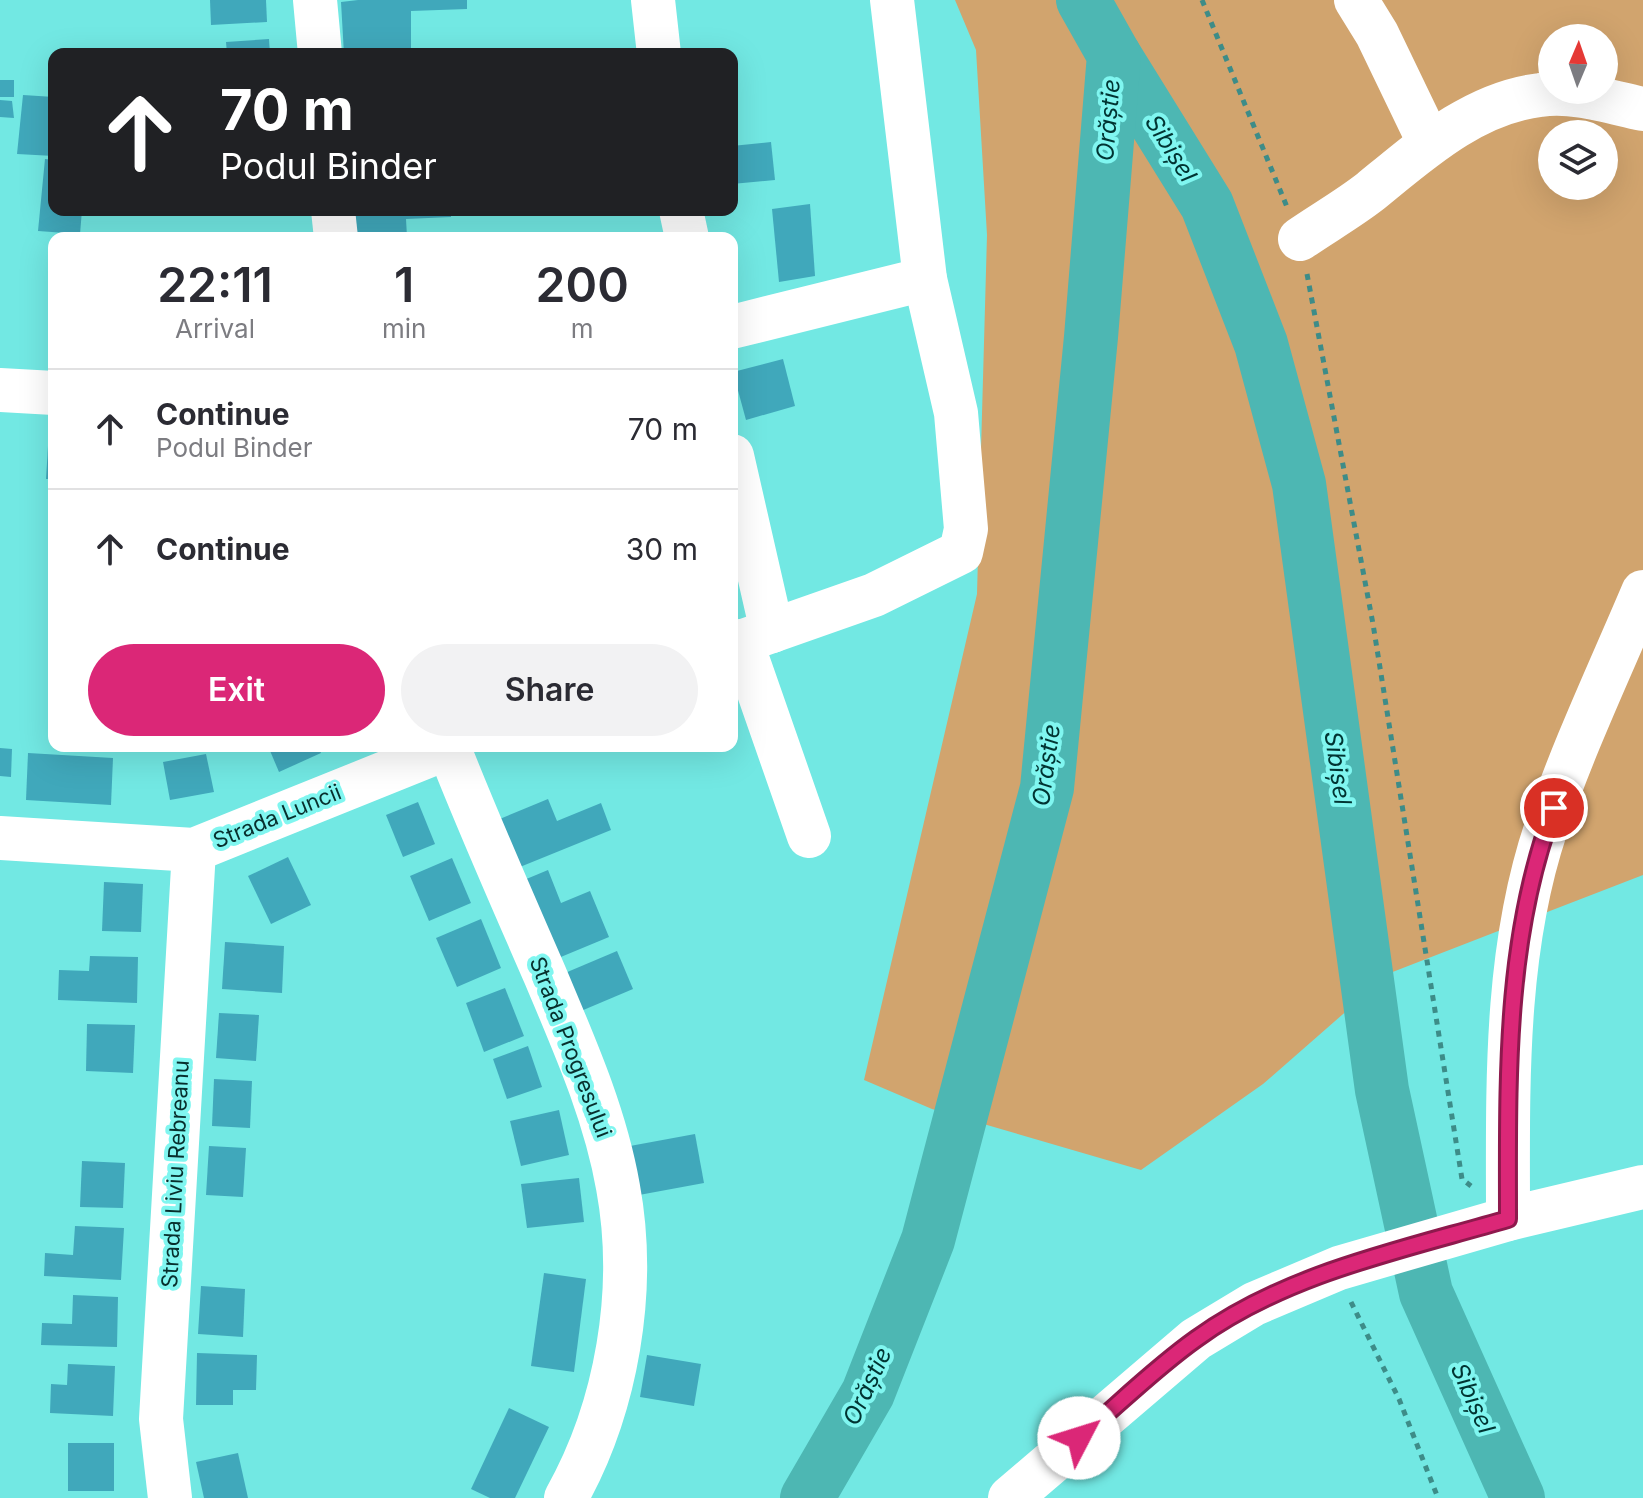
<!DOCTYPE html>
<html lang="en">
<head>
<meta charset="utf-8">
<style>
	body { margin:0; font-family:Inter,sans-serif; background:#f2f2f3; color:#2b2b33; height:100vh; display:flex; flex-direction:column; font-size:30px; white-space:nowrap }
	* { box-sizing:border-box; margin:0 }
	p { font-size:26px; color:#7c7c81 }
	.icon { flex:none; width:44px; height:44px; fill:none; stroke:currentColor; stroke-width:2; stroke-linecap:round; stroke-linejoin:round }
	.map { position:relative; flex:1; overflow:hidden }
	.drawer { position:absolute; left:48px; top:232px; width:690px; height:520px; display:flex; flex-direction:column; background:#fff; border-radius:16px; box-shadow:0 8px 32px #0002 }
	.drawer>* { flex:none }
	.guide { position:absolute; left:48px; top:48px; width:690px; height:168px; border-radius:16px; box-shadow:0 8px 32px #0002; background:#202124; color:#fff; overflow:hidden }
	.needle { width:52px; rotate:2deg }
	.fabs { position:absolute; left:1538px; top:24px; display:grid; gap:16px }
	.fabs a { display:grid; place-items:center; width:80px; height:80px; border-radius:50%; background:#fff; box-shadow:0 8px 32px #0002; font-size:40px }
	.pin { position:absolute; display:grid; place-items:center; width:68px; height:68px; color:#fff; margin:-34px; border:4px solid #fff; border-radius:50%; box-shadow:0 2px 8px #0007 }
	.me { position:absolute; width:88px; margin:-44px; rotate:50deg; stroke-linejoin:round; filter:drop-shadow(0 0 6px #0008) }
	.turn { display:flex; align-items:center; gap:28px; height:168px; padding:0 40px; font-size:36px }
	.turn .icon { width:104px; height:104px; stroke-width:2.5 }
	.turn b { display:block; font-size:56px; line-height:68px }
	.eta { display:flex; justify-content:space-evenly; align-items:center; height:136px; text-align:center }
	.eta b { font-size:48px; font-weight:600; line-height:56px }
	.primary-button { display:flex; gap:16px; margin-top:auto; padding:16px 40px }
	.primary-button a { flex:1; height:92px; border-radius:48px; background:#db2777; color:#fff; font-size:32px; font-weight:600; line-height:92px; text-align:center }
	.primary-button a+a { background:#f2f2f3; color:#2b2b33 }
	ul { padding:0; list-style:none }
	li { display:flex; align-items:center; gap:24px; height:120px; padding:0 40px; border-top:2px solid #e1e1e2 }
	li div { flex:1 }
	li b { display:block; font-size:30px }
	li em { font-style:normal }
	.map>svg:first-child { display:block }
	.green { fill:#d1a46e; fill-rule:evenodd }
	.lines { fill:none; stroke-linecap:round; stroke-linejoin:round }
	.river { stroke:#4db7b3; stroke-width:54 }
	.building { fill:#40a8bb }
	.path { stroke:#3d8c88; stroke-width:5; stroke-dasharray:6 6; stroke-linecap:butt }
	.minor { stroke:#fff; stroke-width:44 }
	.route-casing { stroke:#8e194d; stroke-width:20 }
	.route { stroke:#db2777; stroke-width:14 }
	.labels { text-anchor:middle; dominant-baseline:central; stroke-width:8; stroke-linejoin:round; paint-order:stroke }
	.street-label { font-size:22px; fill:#072f2d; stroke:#80f6f0 }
	.water-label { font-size:24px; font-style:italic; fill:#003432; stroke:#80f6f0 }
</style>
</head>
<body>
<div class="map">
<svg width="1643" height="1498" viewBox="0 0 1643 1498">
	<rect width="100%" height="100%" fill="#72e8e3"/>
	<!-- green -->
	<path class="green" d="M955,0H1643V875L1390,973L1263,1084L1141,1170L932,1109L864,1080L977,594L987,235L976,50ZM1552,38H1604V90H1552ZM1552,134H1604V186H1552Z"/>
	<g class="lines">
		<!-- river -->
		<g class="river">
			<polyline points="1114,55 1207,205 1261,344 1299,484 1382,1090 1426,1293 1518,1498"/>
			<polyline points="807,1498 868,1393 928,1240 1047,788 1091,337 1114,55 1083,0"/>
		</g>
	</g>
	<!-- building -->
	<g class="building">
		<polygon points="210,0 266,0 267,22 211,25"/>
		<polygon points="358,0 467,0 467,9 411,11 411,48 344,54 341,2"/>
		<polygon points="269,39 270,54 227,54 226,42"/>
		<rect x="0" y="80" width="14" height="17"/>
		<polygon points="23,95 54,97 54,156 17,154"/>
		<polygon points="0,100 12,101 14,118 0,117"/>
		<polygon points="771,142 775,180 732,184 732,146"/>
		<polygon points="45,159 54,160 54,210 82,210 80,234 38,231"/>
		<polygon points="810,204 815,276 779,282 772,209"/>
		<polygon points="351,210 451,210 451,217 406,219 407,237 353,238"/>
		<polygon points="783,359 795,406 746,420 733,372"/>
		<polygon points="49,430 54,430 54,479 46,479"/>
		<polygon points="268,746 318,746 321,753 279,772"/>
		<polygon points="0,748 12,749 11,777 0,776"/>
		<polygon points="28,753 113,758 111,805 26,800"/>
		<polygon points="206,754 214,792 170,800 163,762"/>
		<polygon points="548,799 557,821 601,803 611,830 515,869 495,821"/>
		<polygon points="418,802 435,844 403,857 386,815"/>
		<polygon points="288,857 311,905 271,924 248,876"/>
		<polygon points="452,858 471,903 429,921 410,876"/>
		<polygon points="548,870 561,903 590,891 609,937 556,959 524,880"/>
		<polygon points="104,882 143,884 141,932 102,931"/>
		<polygon points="481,919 501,968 457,987 436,938"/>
		<polygon points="225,942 284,946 282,993 222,989"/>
		<polygon points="617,951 633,989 581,1011 565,973"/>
		<polygon points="90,956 138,957 137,1003 58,1000 59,970 89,971"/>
		<polygon points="505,988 524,1036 484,1052 466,1003"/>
		<polygon points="219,1013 259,1015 256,1061 216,1058"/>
		<polygon points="87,1024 135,1025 133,1073 86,1071"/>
		<polygon points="528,1046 542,1087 507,1099 493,1059"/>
		<polygon points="214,1079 252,1081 250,1128 212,1126"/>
		<polygon points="559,1110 569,1155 521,1166 510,1121"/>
		<polygon points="695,1134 704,1183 639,1195 630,1146"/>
		<polygon points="209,1146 246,1148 243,1197 206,1195"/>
		<polygon points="82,1161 125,1163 123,1208 80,1207"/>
		<polygon points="579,1178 584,1222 527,1228 521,1184"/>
		<polygon points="75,1226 124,1228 121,1280 44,1276 45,1253 73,1255"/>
		<polygon points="544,1273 586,1279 574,1372 531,1366"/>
		<polygon points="201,1286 245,1289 243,1337 198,1334"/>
		<polygon points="73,1295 118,1297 117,1347 41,1345 42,1323 72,1324"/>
		<polygon points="197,1353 257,1355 256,1390 233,1390 233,1405 196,1405"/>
		<polygon points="647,1355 701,1364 694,1406 640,1397"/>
		<polygon points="68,1364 115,1366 113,1416 50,1413 51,1384 67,1385"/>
		<polygon points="509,1408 549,1427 515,1498 490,1498 471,1489"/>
		<rect x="68" y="1443" width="46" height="48"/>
		<polygon points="238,1453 248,1498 204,1498 196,1462"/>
	</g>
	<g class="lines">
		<!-- path -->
		<g class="path">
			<polyline points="1202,0 1287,207"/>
			<polyline points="1307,274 1373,624 1462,1179 1471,1186"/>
			<polyline points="1351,1302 1399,1399 1438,1498"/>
		</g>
		<!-- minor -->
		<g class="minor">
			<polyline points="315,0 320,54"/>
			<polyline points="653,0 659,54"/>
			<polyline points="1356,0 1377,34 1429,142"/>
			<polyline points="333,210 336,238"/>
			<polyline points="681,210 687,238"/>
			<path d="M1300,239C1323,223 1348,209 1371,191C1420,151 1473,103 1540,95C1574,90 1610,102 1643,109"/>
			<polyline points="732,327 925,279"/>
			<polyline points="0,390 54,393"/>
			<polyline points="732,456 772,631"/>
			<polyline points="741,641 809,836"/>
			<polyline points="732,645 874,595 961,552 966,529 956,413 925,279 892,0"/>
			<path d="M448,746C478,823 512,899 545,975C574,1044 605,1113 618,1187C637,1290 617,1407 566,1498"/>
			<polyline points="0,838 194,850 452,746"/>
			<path d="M1508,1219C1508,1088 1504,953 1546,828C1573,748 1610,670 1643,592"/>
			<polyline points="170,1498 161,1419 194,850"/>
			<polyline points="1010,1498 1196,1339 1254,1304 1339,1268 1508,1219 1643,1187"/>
		</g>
	</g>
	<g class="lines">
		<!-- route casing -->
		<g class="route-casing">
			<path id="route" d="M1079,1438C1118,1405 1155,1368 1196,1339C1287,1273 1402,1250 1508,1219C1508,1082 1504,939 1554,808"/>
		</g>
		<!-- route -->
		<use href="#route" class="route"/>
	</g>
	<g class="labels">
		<!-- street labels -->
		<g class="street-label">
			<text transform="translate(277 816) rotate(-22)">Strada Luncii</text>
			<text transform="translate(571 1047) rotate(69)">Strada Progresului</text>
			<text transform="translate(175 1174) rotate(-87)">Strada Liviu Rebreanu</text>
		</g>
		<!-- water labels -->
		<g class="water-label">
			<text transform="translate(1108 120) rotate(-85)">Orăștie</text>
			<text transform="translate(1171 148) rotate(58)">Sibișel</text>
			<text transform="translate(1046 765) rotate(-82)">Orăștie</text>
			<text transform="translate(1338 768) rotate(82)">Sibișel</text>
			<text transform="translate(867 1386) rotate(-65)">Orăștie</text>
			<text transform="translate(1473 1398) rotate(66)">Sibișel</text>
		</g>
	</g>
</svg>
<div class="fabs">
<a><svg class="needle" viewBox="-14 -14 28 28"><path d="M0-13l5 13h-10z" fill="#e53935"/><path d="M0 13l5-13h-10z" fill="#7c7c81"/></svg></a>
<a><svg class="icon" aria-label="layers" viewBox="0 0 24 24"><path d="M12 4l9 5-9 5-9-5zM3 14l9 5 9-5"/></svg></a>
</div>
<div class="pin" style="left:1554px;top:808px;background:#d93025"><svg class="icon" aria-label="arrive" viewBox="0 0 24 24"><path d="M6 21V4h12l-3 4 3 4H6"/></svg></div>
<svg class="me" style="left:1079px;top:1438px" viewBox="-20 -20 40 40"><circle r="19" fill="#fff"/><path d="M0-13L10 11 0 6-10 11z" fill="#db2777"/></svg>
<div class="guide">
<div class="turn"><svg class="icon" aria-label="ahead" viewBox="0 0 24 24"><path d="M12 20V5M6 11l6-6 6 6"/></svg><div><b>70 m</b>Podul Binder</div></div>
</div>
<section class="drawer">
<div class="eta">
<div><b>22:11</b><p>Arrival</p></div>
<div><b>1</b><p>min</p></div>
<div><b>200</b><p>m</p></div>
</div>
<ul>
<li><svg class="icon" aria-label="ahead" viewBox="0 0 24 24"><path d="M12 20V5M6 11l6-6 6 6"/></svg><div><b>Continue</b><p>Podul Binder</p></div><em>70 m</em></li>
<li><svg class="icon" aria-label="ahead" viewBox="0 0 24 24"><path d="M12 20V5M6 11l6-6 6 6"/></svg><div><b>Continue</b></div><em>30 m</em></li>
</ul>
<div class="primary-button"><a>Exit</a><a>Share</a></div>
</section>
</div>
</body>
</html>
